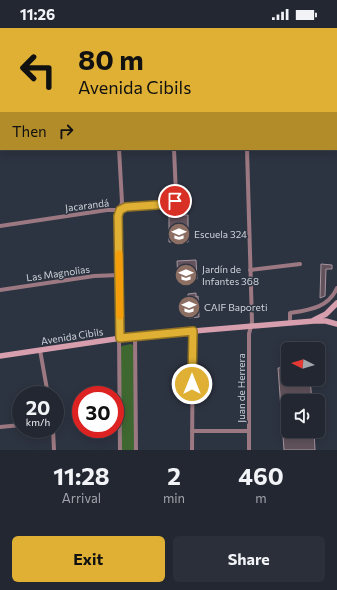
<!DOCTYPE html>
<html lang="en">
<head>
<meta charset="utf-8">
<style>
	body { margin:0; font-family:Commissioner,sans-serif; background:#2a2f39; color:#f1f3f6; height:100vh; display:flex; flex-direction:column; font-size:15px; white-space:nowrap }
	* { box-sizing:border-box; margin:0 }
	p { font-size:13px; color:#a2a5ab }
	.icon { flex:none; width:22px; height:22px; fill:none; stroke:currentColor; stroke-width:2; stroke-linecap:round; stroke-linejoin:round }
	.map { position:relative; height:422px; overflow:hidden }
	.side { display:flex; flex-direction:column; background:#222731; flex:1 }
	.side>* { flex:none }
	.guide { position:absolute; left:0px; top:0px; width:337px; height:122px; box-shadow:0 2px 10px #0003,0 0 0 1px #3f444d; background:#dfb034; color:#111; overflow:hidden }
	.needle { width:26px; rotate:275deg }
	.fabs { position:absolute; left:281px; top:314px; display:grid; gap:8px }
	.fabs a { display:grid; place-items:center; width:44px; height:44px; border-radius:6px; background:#222731; box-shadow:0 2px 10px #0003,0 0 0 1px #3f444d; font-size:20px }
	.speed { position:absolute; left:12px; top:358px; display:flex; gap:8px; font-size:20px; font-weight:700; text-align:center }
	.speed>* { display:grid; place-content:center; width:52px; height:52px; border-radius:50%; background:#222731; box-shadow:0 2px 10px #0003,0 0 0 1px #3f444d; line-height:1 }
	.speed small { font-size:10px; font-weight:400 }
	.speed .limit { border:6px solid #d22; background:#fff; color:#111 }
	.pin { position:absolute; display:grid; place-items:center; width:34px; height:34px; color:#fff; margin:-17px; border:2px solid #fff; border-radius:50%; box-shadow:0 1px 4px #0007 }
	.me { position:absolute; width:44px; margin:-22px; rotate:0deg; stroke-linejoin:round; filter:drop-shadow(0 0 3px #0008) }
	.turn { display:flex; align-items:center; gap:14px; height:84px; padding:0 12px; font-size:18px }
	.turn .icon { width:52px; height:52px; stroke-width:2.5 }
	.turn b { display:block; font-size:28px; line-height:34px }
	.then { display:flex; align-items:center; height:38px; padding:0 12px; background:#0003; gap:8px; font-size:15px }
	.eta { display:flex; justify-content:space-evenly; align-items:center; height:68px; text-align:center }
	.eta b { font-size:24px; font-weight:700; line-height:28px }
	.cta { display:flex; gap:8px; margin-top:auto; padding:8px 12px }
	.cta a { flex:1; height:46px; border-radius:6px; background:#dfb034; color:#111; font-size:16px; font-weight:700; line-height:46px; text-align:center }
	.cta a+a { background:#2a2f39; color:#f1f3f6 }
	.status { display:flex; justify-content:space-between; align-items:center; height:28px; padding:0 20px; background:#222731; direction:ltr }
	.status svg { height:11px; fill:currentColor }
	.map>svg:first-child { display:block }
	.green { fill:#3f6831 }
	.building { fill:#61525b; stroke:#a7959f }
	.lines { fill:none; stroke-linecap:round; stroke-linejoin:round }
	.street { stroke:#9c7982; stroke-width:4 }
	.secondary { stroke:#d79fae; stroke-width:5.5 }
	.route-casing { stroke:#917222; stroke-width:10 }
	.route { stroke:#dfb034; stroke-width:7 }
	.slow { stroke:#f59e0b; stroke-width:7 }
	.labels { text-anchor:middle; dominant-baseline:central; stroke-width:3; stroke-linejoin:round; paint-order:stroke }
	.street-label { font-size:10px; fill:#cdd2da; stroke:#2d3441 }
	.poi-label { font-size:10px; fill:#cdd2da; stroke:#2d3441; text-anchor:start }
</style>
</head>
<body>
<div class="status"><b>11:26</b><svg viewBox="0 0 49 12"><path d="M0 12V9h3v3zM5 12V6h3v6zM10 12V3h3v9zM15 12V0h3v12zM26 1h20v11H26zM47 4h2v5h-2z"/></svg></div>
<div class="map">
<svg width="337" height="422" viewBox="0 0 337 422">
	<rect width="100%" height="100%" fill="#2d3441"/>
	<!-- green -->
	<polygon class="green" points="131,316 134,318 134,422 121,422 121,319 122,318"/>
	<!-- building -->
	<g class="building">
		<polygon points="188,187 188,214 169,214 169,188"/>
		<polygon points="196,232 197,251 178,252 177,233"/>
		<polygon points="321,236 332,237 332,241 326,241 325,268 320,270"/>
		<polygon points="196,265 196,269 198,268 199,289 189,290 188,266"/>
		<polygon points="288,339 288,351 310,351 312,373 288,373 288,403 314,403 315,422 284,422 278,340"/>
	</g>
	<g class="lines">
		<!-- street -->
		<g class="street">
			<polyline points="122,0 122,1"/>
			<polyline points="168,0 168,1"/>
			<polyline points="241,0 241,1"/>
			<polyline points="305,0 305,1"/>
			<polyline points="336,47 337,47"/>
			<polyline points="119,121 122,174 118,189 120,422"/>
			<polyline points="247,121 252,294 249,306 249,422"/>
			<polyline points="0,198 107,182 120,182 126,179 171,176 175,173 176,167 174,121"/>
			<polyline points="250,242 300,236"/>
			<polyline points="0,262 94,248 119,247"/>
			<path d="M290,295V285C309,282 328,280 337,260"/>
			<polyline points="135,308 136,422"/>
			<polyline points="40,322 48,367"/>
			<polyline points="0,399 21,397"/>
			<polyline points="53,401 54,422"/>
			<polyline points="192,403 249,403"/>
			<polyline points="192,422 193,303"/>
		</g>
		<!-- secondary -->
		<g class="secondary">
			<polyline points="314,292 326,286 337,275"/>
			<polyline points="0,328 135,308 314,293 326,293 337,296"/>
		</g>
	</g>
	<g class="lines">
		<!-- route casing -->
		<g class="route-casing">
			<polyline id="route" points="175,173 171,176 126,179 120,182 118,188 120,310 193,303 192,356"/>
		</g>
		<!-- route -->
		<use href="#route" class="route"/>
		<!-- slow -->
		<polyline class="slow" points="119,226 120,288"/>
	</g>
	<!-- icons -->
	<defs>
		<g id="school-disc" transform="scale(1.15)"><circle r="9.5" fill="#8d6e63" stroke="#2d3441"/><path d="M0-5L7-2L0 1L-7-2ZM-4 1L0 2.5L4 1V4Q0 6-4 4Z" fill="#fff"/></g>
	</defs>
	<g fill-rule="evenodd">
		<use href="#school-disc" x="179" y="206"/>
		<use href="#school-disc" x="186" y="247"/>
		<use href="#school-disc" x="189" y="279"/>
	</g>
	<g class="labels">
		<!-- street labels -->
		<g class="street-label">
			<text transform="translate(87 177) rotate(-7)">Jacarandá</text>
			<text transform="translate(58 245) rotate(-8)">Las Magnolias</text>
			<text transform="translate(72 308) rotate(-9)">Avenida Cibils</text>
			<text transform="translate(241 360) rotate(-90)">Juan de Herrera</text>
		</g>
		<!-- poi labels -->
		<g class="poi-label">
			<text x="194" y="206">Escuela 324</text>
			<text x="202" y="241">Jardín de<tspan x="202" dy="12">Infantes 368</tspan></text>
			<text x="204" y="279">CAIF Baporeti</text>
		</g>
	</g>
</svg>
<div class="fabs">
<a><svg class="needle" viewBox="-14 -14 28 28"><path d="M0-13l5 13h-10z" fill="#e53935"/><path d="M0 13l5-13h-10z" fill="#a2a5ab"/></svg></a>
<a><svg class="icon" aria-label="sound" viewBox="0 0 24 24"><path d="M4 9h4l5-4v14l-5-4H4zM17 9q2 3 0 6"/></svg></a>
</div>
<div class="speed"><div>20<small>km/h</small></div><div class="limit">30</div></div>
<div class="pin" style="left:175px;top:173px;background:#d93025"><svg class="icon" aria-label="arrive" viewBox="0 0 24 24"><path d="M6 21V4h12l-3 4 3 4H6"/></svg></div>
<svg class="me" style="left:192px;top:356px" viewBox="-20 -20 40 40"><circle r="17" fill="#dfb034" stroke="#fff" stroke-width="3"/><path d="M0-11L8 9 0 5-8 9z" fill="#fff"/></svg>
<div class="guide">
<div class="turn"><svg class="icon" aria-label="left" viewBox="0 0 24 24"><path d="M17 20v-9H6M10 6l-5 5 5 5"/></svg><div><b>80 m</b>Avenida Cibils</div></div>
<div class="then">Then<svg class="icon" aria-label="right" viewBox="0 0 24 24"><path d="M7 20v-9h11M14 6l5 5-5 5"/></svg></div>
</div>
</div>
<section class="side">
<div class="eta">
<div><b>11:28</b><p>Arrival</p></div>
<div><b>2</b><p>min</p></div>
<div><b>460</b><p>m</p></div>
</div>
<div class="cta"><a>Exit</a><a>Share</a></div>
</section>
</body>
</html>
